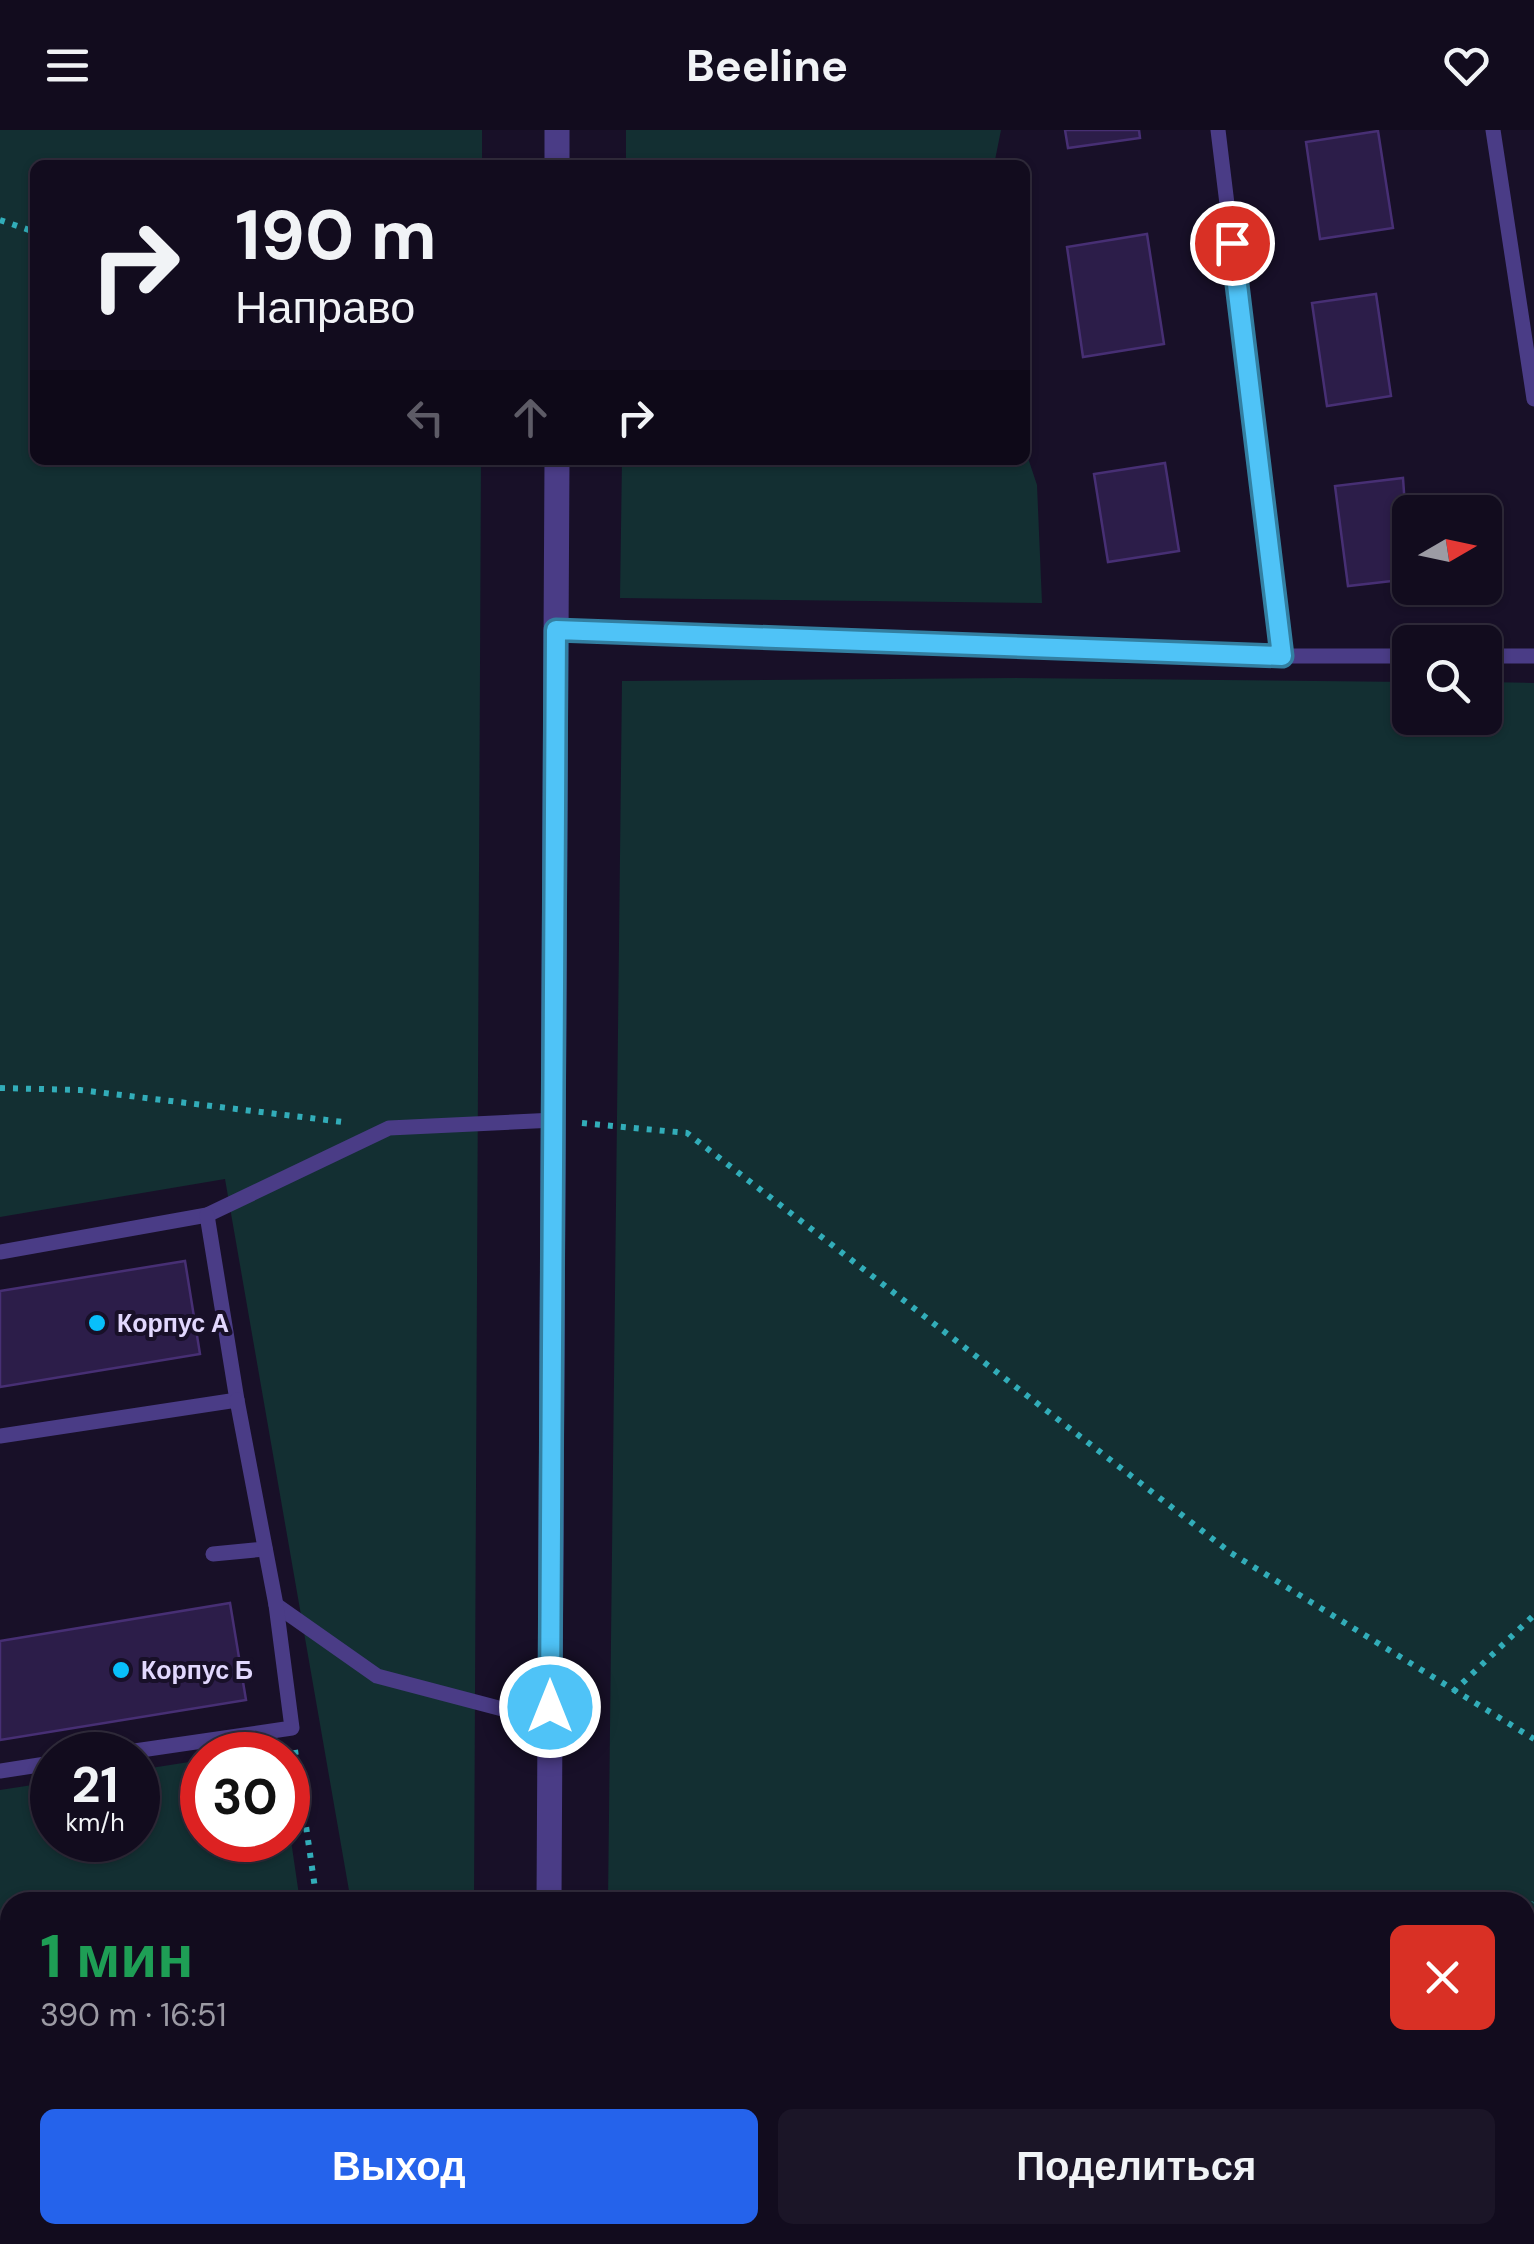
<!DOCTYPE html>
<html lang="ru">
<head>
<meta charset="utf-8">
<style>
	body { margin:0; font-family:"DM Sans",sans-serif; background:#1b1527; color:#f1f3f6; height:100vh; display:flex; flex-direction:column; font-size:38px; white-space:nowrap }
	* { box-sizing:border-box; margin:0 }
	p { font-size:32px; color:#9c9ba4 }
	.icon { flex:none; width:55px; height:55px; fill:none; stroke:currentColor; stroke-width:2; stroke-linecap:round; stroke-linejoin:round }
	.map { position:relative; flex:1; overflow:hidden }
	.side { position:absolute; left:0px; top:1762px; width:1535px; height:352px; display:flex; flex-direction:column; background:#120c1e; border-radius:30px 30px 0 0; box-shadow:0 2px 8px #0004,0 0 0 2px #312c3c }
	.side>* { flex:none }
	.guide { position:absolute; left:30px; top:30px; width:1000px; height:305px; border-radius:15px; box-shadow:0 2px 8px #0004,0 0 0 2px #312c3c; background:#120c1e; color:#f1f3f6; overflow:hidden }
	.needle { width:65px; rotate:81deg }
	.buttons { position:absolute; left:1392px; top:365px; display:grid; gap:20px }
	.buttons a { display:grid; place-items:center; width:110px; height:110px; border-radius:15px; background:#120c1e; box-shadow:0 2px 8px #0004,0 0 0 2px #312c3c; font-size:50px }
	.speed { position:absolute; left:30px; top:1602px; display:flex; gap:20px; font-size:50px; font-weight:700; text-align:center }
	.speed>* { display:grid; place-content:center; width:130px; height:130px; border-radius:50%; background:#120c1e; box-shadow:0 2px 8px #0004,0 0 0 2px #312c3c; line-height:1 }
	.speed small { font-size:25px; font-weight:400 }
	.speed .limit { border:15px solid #d22; background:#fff; color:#111 }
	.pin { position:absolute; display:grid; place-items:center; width:85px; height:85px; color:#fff; margin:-42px; border:5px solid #fff; border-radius:50%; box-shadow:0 2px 10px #0007 }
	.me { position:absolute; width:110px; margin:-55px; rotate:0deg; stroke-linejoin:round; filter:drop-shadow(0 0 8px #0008) }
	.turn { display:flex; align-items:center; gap:35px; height:210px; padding:0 40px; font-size:45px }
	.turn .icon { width:130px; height:130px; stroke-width:2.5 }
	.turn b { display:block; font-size:70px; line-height:85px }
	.lanes { display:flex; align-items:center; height:95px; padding:0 40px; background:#0003; justify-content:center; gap:50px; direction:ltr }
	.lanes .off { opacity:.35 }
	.round { display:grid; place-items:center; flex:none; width:105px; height:105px; border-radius:15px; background:#1b1527 }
	.head { display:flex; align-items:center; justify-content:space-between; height:170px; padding:0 40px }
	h1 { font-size:60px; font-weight:700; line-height:75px; color:#1e9e55 }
	.button { display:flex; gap:20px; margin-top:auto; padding:20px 40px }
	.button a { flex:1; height:115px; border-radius:15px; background:#2563eb; color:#fff; font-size:40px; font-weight:700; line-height:115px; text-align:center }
	.button a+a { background:#1b1527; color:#f1f3f6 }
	header { display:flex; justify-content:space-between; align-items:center; height:130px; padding:0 40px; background:#120c1e; font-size:45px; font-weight:700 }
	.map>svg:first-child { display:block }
	.green { fill:#132f32 }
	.building { fill:#2c1d49; stroke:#472f74; stroke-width:2.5 }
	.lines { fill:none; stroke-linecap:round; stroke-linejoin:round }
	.path { stroke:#32adb9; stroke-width:6; stroke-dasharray:5 8; stroke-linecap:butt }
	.lane { stroke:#4a3c86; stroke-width:15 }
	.street { stroke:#4a3c86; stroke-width:25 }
	.route-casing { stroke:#337fa1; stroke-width:25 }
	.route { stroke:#4fc3f7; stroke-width:18 }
	.poi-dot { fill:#08bffb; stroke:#181028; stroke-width:4 }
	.labels { text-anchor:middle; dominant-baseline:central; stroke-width:8; stroke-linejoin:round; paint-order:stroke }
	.poi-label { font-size:25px; font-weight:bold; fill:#e2d8fe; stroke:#181028; text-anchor:start }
</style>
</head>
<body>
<header><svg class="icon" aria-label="menu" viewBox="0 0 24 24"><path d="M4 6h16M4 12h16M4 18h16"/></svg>Beeline<svg class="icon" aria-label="heart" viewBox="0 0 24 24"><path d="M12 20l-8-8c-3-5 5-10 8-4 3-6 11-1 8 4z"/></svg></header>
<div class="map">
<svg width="1534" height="2114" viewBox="0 0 1534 2114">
	<rect width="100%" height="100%" fill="#181028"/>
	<!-- green -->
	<g class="green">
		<polygon points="0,0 482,0 482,35 35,35 35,330 481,330 474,1772 351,1772 225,1049 0,1087"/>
		<polygon points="626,0 1001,0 994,35 626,35"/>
		<polygon points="1025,319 1037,355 1042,473 620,468 622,330 1025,330"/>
		<polygon points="1015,548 1410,552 1410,588 1485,588 1485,552 1534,553 1534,1859 1525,1861 1525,1772 608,1772 622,551"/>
		<polygon points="202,1630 202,1710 288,1710 288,1690 300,1772 10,1772 10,1841 0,1842 0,1660 52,1652 52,1710 138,1710 138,1640"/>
		<polygon points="1525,1984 1534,2058 1534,2069 1525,2070"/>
		<polygon points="604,2105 1299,2105 1240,2114 604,2114"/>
	</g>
	<!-- building -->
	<g class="building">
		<polygon points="1065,0 1139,0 1140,8 1068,18"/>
		<polygon points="1378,1 1393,98 1320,109 1306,12"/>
		<polygon points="1147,104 1164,214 1083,227 1067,117"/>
		<polygon points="1376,164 1391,266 1327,276 1312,173"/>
		<polygon points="1165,333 1179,421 1108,432 1094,344"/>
		<polygon points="1403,348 1410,449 1348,456 1335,356"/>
		<polygon points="185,1131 200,1224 0,1257 0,1161"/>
		<polygon points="230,1473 246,1570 0,1610 0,1511"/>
		<polygon points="10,1862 10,1955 0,1957 0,1864"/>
	</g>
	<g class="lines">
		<!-- path -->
		<g class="path">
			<polyline points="0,90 35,102"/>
			<polyline points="0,958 80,960 343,992"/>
			<polyline points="582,993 687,1003 1231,1423 1534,1609"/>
			<polyline points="1453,1562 1534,1485"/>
			<polyline points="295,1620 317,1772"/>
			<polyline points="1525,1783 1534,1773"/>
			<polyline points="0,1829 10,1827"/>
			<polyline points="1359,2114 1360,2105"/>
		</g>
		<!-- lane -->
		<g class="lane">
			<polyline points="1218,0 1282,526"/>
			<polyline points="1493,0 1534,269"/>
			<polyline points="556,500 1282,526 1410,526"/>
			<polyline points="1485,526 1534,526"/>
			<polyline points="0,1122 207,1085 389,998 555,990"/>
			<polyline points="0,1306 237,1270 207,1085"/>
			<polyline points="213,1424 265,1419"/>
			<polyline points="276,1475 377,1546 510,1581 550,1577"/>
			<polyline points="107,1625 292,1598 276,1475 237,1270"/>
			<polyline points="0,1641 52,1633"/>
			<polyline points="0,2053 10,2051"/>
			<polyline points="366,2105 368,2114"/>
		</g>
		<!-- street -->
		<g class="street">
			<polyline points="557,0 557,35"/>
			<polyline points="549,1772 557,330"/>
			<polyline points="547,2114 547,2105"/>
		</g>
	</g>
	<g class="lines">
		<!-- route casing -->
		<g class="route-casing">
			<polyline id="route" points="550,1577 556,500 1282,526 1232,113"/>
		</g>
		<!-- route -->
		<use href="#route" class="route"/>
	</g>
	<!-- markers -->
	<g class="poi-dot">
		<circle cx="97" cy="1193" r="10"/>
		<circle cx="121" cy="1540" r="10"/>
	</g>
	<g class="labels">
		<!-- poi labels -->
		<g class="poi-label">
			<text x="117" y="1193">Корпус А</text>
			<text x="141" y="1540">Корпус Б</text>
		</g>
	</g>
</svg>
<div class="buttons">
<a><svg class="needle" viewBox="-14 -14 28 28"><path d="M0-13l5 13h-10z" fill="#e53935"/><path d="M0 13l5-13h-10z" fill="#9c9ba4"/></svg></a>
<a><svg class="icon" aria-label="search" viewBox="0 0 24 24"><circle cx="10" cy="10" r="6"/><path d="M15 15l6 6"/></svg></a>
</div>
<div class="speed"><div>21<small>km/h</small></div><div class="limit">30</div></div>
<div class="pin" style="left:1232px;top:113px;background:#d93025"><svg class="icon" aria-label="arrive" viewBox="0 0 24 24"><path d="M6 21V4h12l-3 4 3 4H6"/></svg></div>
<svg class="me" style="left:550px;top:1577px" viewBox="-20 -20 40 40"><circle r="17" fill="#4fc3f7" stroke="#fff" stroke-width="3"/><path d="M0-11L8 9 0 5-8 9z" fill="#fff"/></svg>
<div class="guide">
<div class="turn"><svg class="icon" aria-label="right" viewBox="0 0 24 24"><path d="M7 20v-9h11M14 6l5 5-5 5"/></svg><div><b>190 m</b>Направо</div></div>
<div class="lanes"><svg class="icon off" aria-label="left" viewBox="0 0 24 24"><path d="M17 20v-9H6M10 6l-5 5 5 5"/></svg><svg class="icon off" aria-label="ahead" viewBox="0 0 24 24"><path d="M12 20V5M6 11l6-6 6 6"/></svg><svg class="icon" aria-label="right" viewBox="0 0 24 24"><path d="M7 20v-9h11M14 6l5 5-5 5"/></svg></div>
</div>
<section class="side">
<div class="head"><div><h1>1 мин</h1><p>390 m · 16:51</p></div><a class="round" style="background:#d93025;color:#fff"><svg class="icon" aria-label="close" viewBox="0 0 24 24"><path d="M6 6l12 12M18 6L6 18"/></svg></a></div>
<div class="button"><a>Выход</a><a>Поделиться</a></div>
</section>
</div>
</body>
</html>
